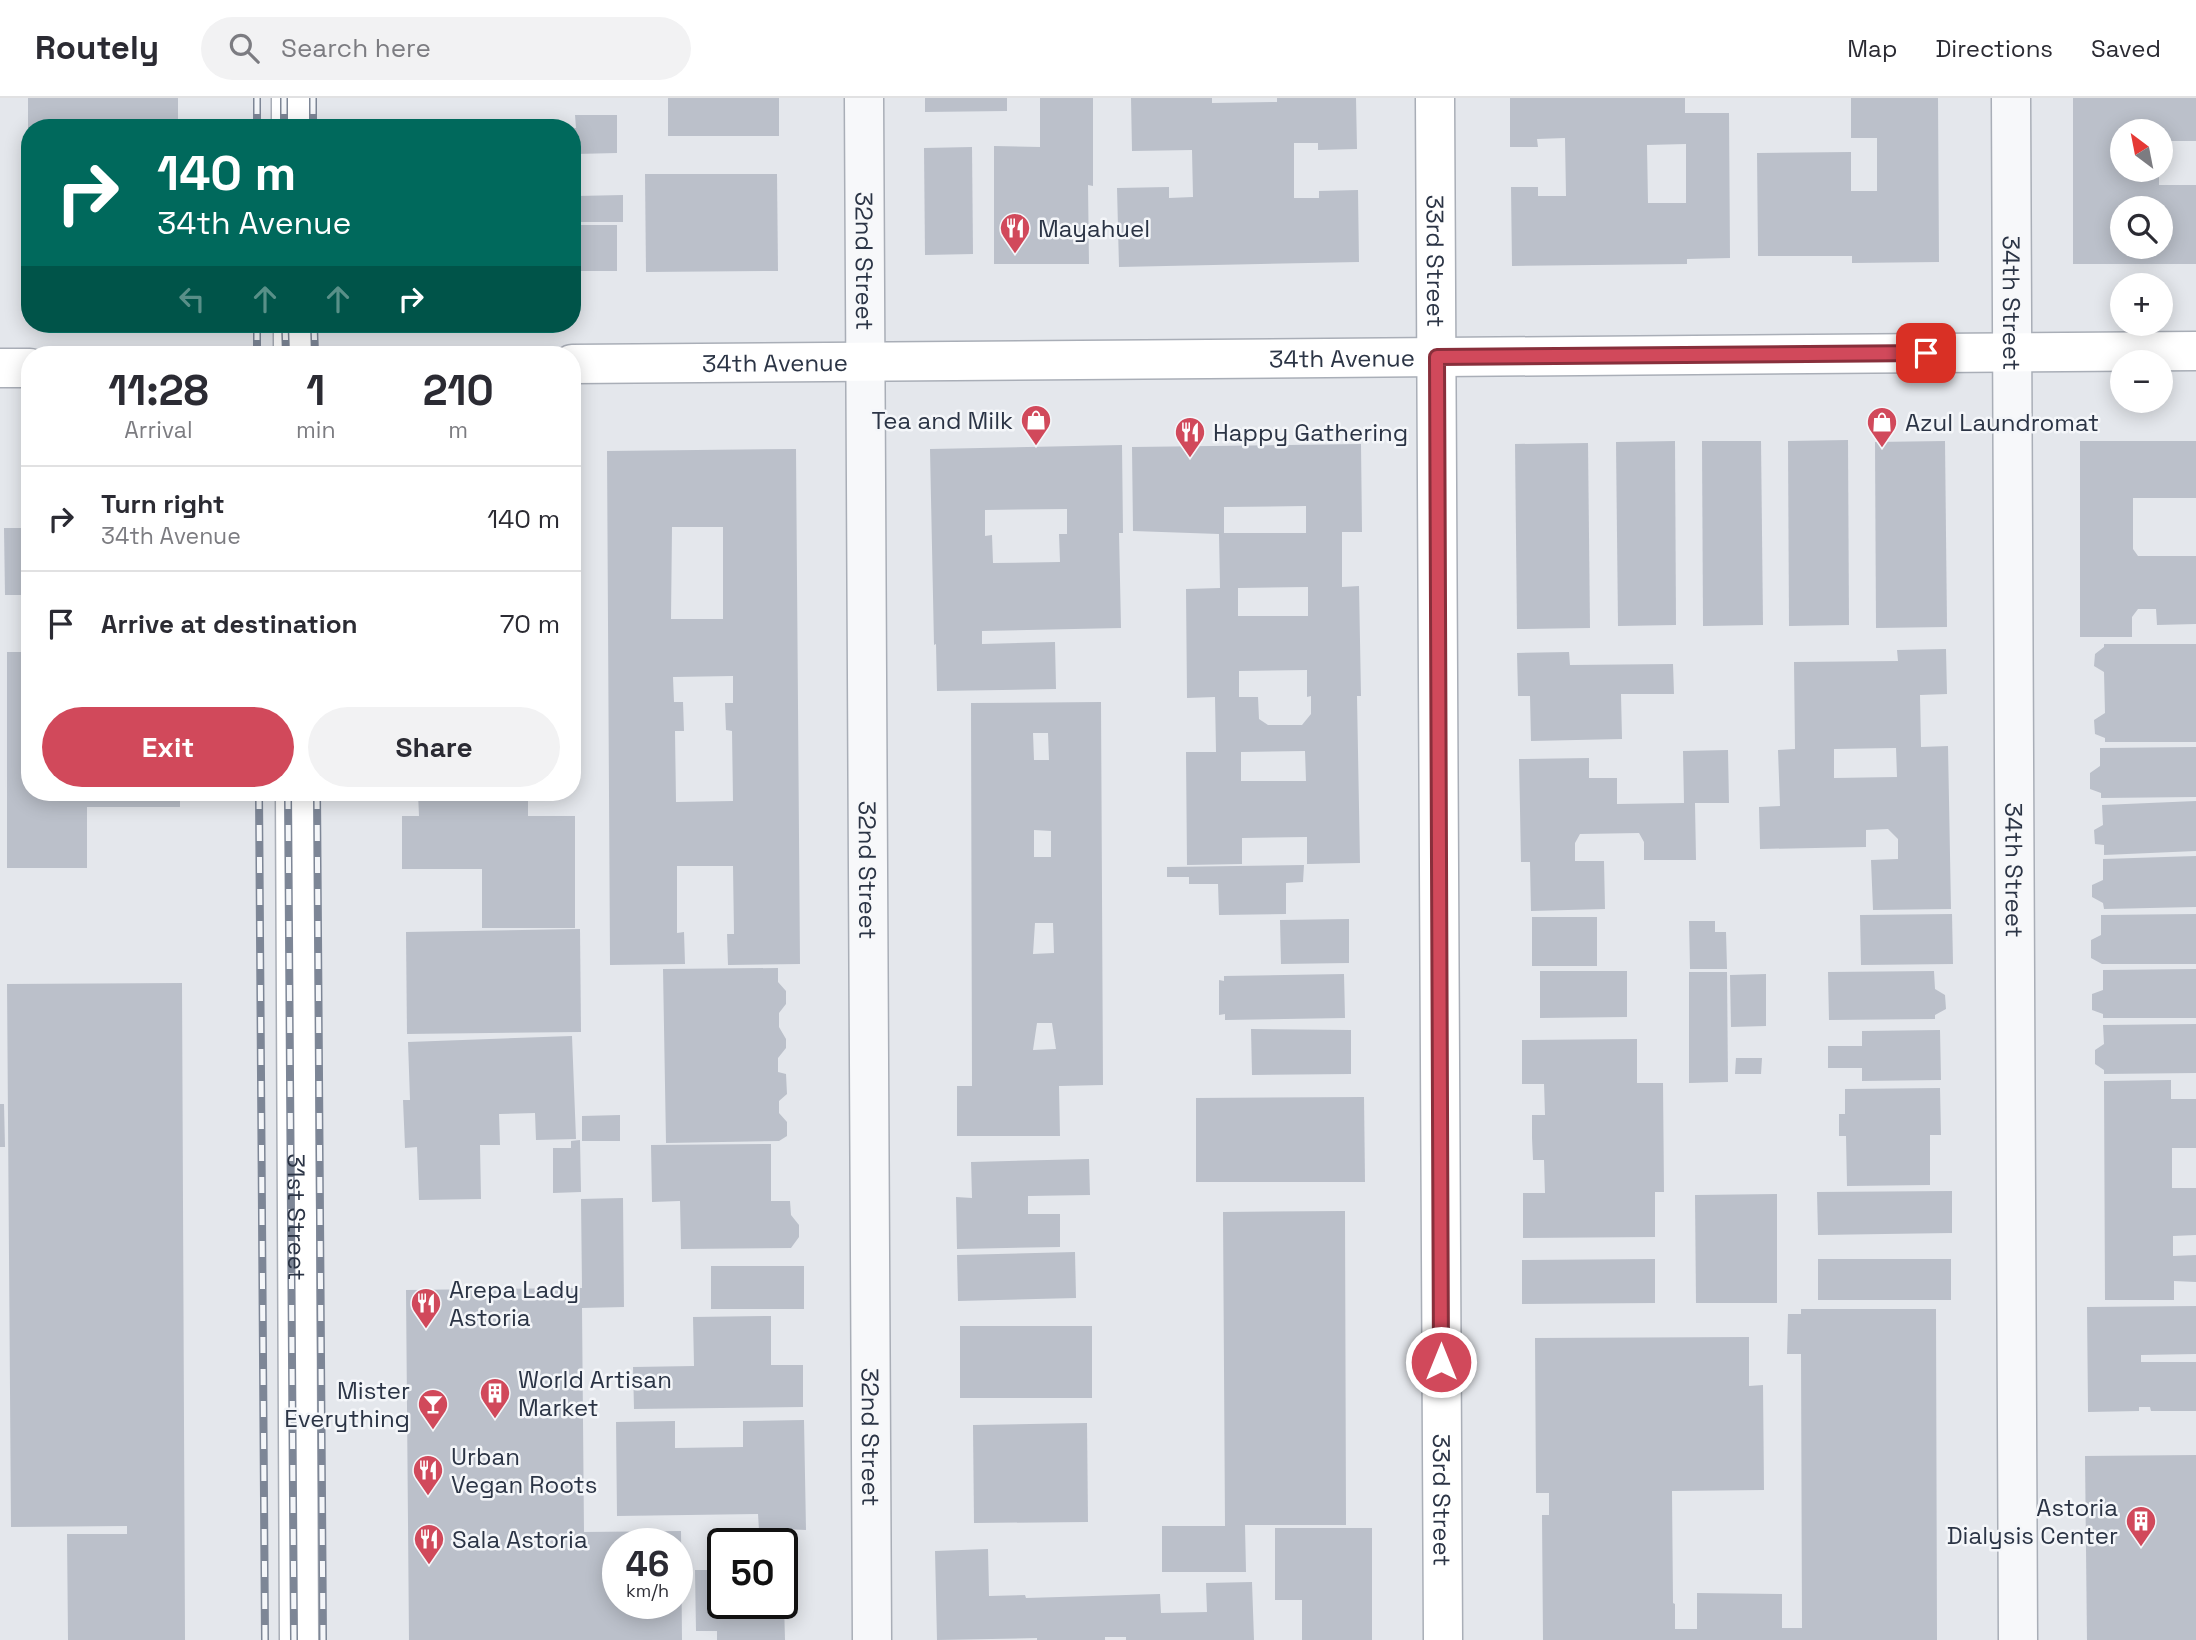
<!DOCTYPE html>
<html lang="en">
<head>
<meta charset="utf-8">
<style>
	body { margin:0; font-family:"Space Grotesk",sans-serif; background:#f2f2f3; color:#2b2b33; height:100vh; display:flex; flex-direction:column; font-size:26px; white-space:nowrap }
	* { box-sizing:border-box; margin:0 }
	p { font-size:23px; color:#7c7c81 }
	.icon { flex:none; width:38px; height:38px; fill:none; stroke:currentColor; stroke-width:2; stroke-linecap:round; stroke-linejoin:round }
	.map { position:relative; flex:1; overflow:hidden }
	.details { position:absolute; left:21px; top:248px; width:560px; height:455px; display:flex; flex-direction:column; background:#fff; border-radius:28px; box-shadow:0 4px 18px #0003 }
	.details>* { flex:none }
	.guide { position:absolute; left:21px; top:21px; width:560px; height:214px; border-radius:28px; box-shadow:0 4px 18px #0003; background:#00695c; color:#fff; overflow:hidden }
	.needle { width:46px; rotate:328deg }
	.buttons { position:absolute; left:2110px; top:21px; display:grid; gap:14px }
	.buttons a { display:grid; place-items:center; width:63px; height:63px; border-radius:50%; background:#fff; box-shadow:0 4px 18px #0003; font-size:35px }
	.speed { position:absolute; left:602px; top:1430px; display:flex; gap:14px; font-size:35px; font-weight:700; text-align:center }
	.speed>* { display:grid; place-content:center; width:91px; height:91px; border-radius:50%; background:#fff; box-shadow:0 4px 18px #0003; line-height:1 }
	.speed small { font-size:18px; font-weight:400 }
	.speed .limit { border:4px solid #111; border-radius:10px; background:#fff; color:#111 }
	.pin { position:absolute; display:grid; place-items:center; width:60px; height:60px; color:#fff; margin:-30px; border-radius:14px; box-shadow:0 4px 10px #0006 }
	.me { position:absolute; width:77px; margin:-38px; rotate:0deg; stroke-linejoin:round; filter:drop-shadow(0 0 5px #0008) }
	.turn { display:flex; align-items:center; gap:24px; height:147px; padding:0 21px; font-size:32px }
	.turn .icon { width:91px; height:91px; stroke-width:2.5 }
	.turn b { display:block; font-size:49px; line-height:60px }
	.lanes { display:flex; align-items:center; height:66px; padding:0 21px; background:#0003; justify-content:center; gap:35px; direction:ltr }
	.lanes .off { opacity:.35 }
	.eta { display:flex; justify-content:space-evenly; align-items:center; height:119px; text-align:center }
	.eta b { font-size:42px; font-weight:600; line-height:49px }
	.cta { display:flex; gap:14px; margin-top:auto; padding:14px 21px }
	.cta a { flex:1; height:80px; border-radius:42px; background:#d1495b; color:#fff; font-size:28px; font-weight:600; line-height:80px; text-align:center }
	.cta a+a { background:#f2f2f3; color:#2b2b33 }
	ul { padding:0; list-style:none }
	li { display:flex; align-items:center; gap:21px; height:105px; padding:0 21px; border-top:2px solid #e1e1e2 }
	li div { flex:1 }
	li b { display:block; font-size:26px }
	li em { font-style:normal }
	header { display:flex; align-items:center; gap:42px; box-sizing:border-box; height:98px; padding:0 35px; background:#fff; border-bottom:2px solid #e1e1e2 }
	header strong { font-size:33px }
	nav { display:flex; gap:38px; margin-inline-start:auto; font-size:24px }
	.search { width:490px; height:63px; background:#f2f2f3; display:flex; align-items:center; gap:18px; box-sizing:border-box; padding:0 24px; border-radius:38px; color:#7c7c81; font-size:26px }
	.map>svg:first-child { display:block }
	.building { fill:#bbc0ca; fill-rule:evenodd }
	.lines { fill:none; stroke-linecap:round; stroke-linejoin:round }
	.street-casing { stroke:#a9aeb7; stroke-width:41 }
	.secondary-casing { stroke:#a9aeb7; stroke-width:41 }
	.street { stroke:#f7f8fa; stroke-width:38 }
	.secondary { stroke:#fff; stroke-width:38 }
	.rail-casing { stroke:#7d8696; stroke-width:8 }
	.rail { stroke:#f4f6f9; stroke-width:5; stroke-dasharray:16; stroke-linecap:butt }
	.route-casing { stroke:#882f3b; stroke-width:18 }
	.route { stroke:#d1495b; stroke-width:12 }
	.labels { text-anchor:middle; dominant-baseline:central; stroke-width:5; stroke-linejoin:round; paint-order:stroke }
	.poi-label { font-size:24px; fill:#2b3445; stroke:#f4f6f9; text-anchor:start }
	.street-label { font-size:24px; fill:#2b3445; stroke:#f4f6f9 }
</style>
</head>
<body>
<header>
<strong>Routely</strong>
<div class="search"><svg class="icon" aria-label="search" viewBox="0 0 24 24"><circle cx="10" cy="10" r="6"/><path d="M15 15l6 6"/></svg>Search here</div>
<nav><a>Map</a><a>Directions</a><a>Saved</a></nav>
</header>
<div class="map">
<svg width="2196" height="1542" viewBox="0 0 2196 1542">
	<rect width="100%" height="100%" fill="#e4e7ec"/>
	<!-- building -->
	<g class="building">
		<rect x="28" y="0" width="150" height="30"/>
		<rect x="668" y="0" width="111" height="38"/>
		<polygon points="925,0 1007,0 1007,13 925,14"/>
		<polygon points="1040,0 1093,0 1093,88 1088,87 1089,166 994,166 994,48 1040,49"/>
		<polygon points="1131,0 1212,0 1212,5 1277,4 1277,0 1356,0 1357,51 1318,52 1318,45 1294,45 1294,100 1319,100 1319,93 1358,92 1359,164 1119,169 1117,90 1169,89 1169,100 1193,99 1192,52 1132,53"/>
		<path d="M1510,0H1685V15H1729L1730,160L1687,161V166L1512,168L1511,89H1538V98H1566L1565,40L1537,41L1538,49H1510ZM1686,46V105H1648L1647,47Z"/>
		<polygon points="1851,0 1938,0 1939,164 1852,165 1852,158 1758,158 1757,55 1851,54 1851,93 1877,93 1877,40 1851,40"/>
		<path d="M2073,0H2196V43H2161V33H2123V72H2159V87H2196V166H2073ZM2123,110H2161V149H2123Z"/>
		<polygon points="575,17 617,17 617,55 576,56 577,98 623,97 623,124 572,124 572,30 576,30"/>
		<polygon points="972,49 973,156 925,157 924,50"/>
		<polygon points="24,67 30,67 30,175 23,175"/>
		<polygon points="645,76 777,76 778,173 646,174"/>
		<polygon points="577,127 617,127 617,173 578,173"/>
		<polygon points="1848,342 1849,527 1789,528 1788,343"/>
		<polygon points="1675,343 1676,527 1618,528 1616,344"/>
		<polygon points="1702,343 1761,343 1763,527 1703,528"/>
		<polygon points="1945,343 1947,529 1876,530 1875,344"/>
		<polygon points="2080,343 2196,343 2196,400 2133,400 2133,451 2138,458 2196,458 2196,526 2157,527 2156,511 2138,511 2132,519 2132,539 2080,539"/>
		<polygon points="1588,345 1590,530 1517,531 1515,346"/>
		<path d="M1361,346L1362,434H1342V489L1359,488L1361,598H1357L1360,765L1307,766V739L1242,740V766L1187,767L1186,654H1216L1215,599L1187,600L1186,491L1220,490L1219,436L1133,433L1132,349ZM1306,408V435H1224V409ZM1308,489V518H1238V490ZM1307,572V599L1311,598V616L1302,627H1268L1259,621L1258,599H1239V573ZM1305,653L1306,683H1241V654Z"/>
		<path d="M1122,347L1123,435H1119L1121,530L982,533V546L1055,544L1056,591L937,593L936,546L934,547L930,351ZM1067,411V436H1059L1060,464L993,465L992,437L985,438V412Z"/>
		<path d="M796,351L800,866L728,867L727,836H734L733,768H677V835L684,834L685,866L610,867L607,353ZM672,429H723V521H671ZM733,578V605H725L726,632L732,633L733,703L676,704L675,633H684L683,604H674L673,579Z"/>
		<polygon points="4,430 30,430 30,497 5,497"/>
		<rect x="572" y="493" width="3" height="48"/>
		<polygon points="2104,546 2196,546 2196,644 2105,644 2105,640 2095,636 2094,622 2105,615 2104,574 2094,568 2095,556 2104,549"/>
		<path d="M1946,551L1947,596L1920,597L1921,649L1948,648L1951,811L1873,812L1871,762L1898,761V741L1888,731L1866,732V749L1760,751L1759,709L1780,708L1778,652L1795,651L1794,564L1898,563L1897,552ZM1896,650L1897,679L1834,680V651Z"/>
		<polygon points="7,554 30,554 30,695 180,695 180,709 87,709 87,770 7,770"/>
		<polygon points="1569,554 1570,567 1673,566 1674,596 1621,596 1622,641 1531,643 1530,598 1518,598 1517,555"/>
		<path d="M1101,604L1103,987L1059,988L1060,1038H957V988H972L971,605ZM1033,635H1048L1049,662H1034ZM1034,732L1051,733V759H1034ZM1035,825H1053L1054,855L1033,856ZM1037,925H1052L1056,951L1033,952Z"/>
		<polygon points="2196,649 2196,699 2101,700 2101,695 2090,691 2090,675 2100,668 2100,650"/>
		<polygon points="1728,652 1729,705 1695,705 1696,762 1644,762 1644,744 1639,735 1580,736 1575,745 1575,763 1604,763 1605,811 1531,813 1530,764 1521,764 1519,661 1589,660 1589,680 1617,680 1617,706 1684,705 1683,653"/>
		<polygon points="418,695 528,695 528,718 575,718 575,830 482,830 482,771 402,771 402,718 419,718"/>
		<polygon points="2196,703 2196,753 2104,757 2104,747 2095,746 2094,732 2103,727 2102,707"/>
		<polygon points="2196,758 2196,809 2104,811 2103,805 2092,799 2092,787 2103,782 2103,761"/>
		<polygon points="1304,767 1303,784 1286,785 1286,816 1219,817 1218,786 1189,786 1189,779 1167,779 1167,769"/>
		<polygon points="1952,816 1953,866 1861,867 1860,817"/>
		<polygon points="2196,816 2196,866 2102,866 2091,860 2091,842 2101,837 2101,817"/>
		<rect x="1532" y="819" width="65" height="49"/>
		<polygon points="1349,821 1349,865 1281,866 1280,822"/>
		<polygon points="1689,823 1715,823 1715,834 1726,834 1727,871 1690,871"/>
		<polygon points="580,831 581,934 407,936 406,834"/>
		<polygon points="778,870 778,884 786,893 786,906 779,915 779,929 786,941 786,950 778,960 778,974 786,976 787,996 779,1003 779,1015 787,1024 787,1038 779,1043 666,1045 663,871"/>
		<polygon points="2196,871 2196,920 2103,920 2103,916 2092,912 2092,896 2103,892 2103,872"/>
		<polygon points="1540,873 1627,873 1627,919 1540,920"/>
		<polygon points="1934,873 1935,891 1945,897 1946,911 1935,917 1935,921 1829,922 1828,874"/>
		<polygon points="1689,874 1727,874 1728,984 1689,985"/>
		<polygon points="1344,876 1345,920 1225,922 1225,916 1219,917 1219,882 1224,883 1224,878"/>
		<polygon points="1766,876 1766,928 1731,929 1730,877"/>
		<polygon points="182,885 185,1542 68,1542 67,1436 127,1436 127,1428 11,1429 7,886"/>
		<polygon points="2196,926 2196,975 2104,976 2104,972 2095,966 2095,952 2104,946 2103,927"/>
		<polygon points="1251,931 1351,932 1351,976 1252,977"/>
		<polygon points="1940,932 1941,982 1862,983 1862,970 1828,970 1828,948 1862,948 1862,933"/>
		<polygon points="572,938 576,1041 536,1042 535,1015 499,1016 500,1047 480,1047 481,1101 419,1102 417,1049 405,1050 403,1002 410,1002 408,944"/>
		<polygon points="1637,941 1637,985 1663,985 1664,1094 1655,1094 1655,1139 1523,1140 1523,1095 1545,1095 1544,1062 1533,1062 1532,1040 1532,1017 1545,1017 1544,986 1522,986 1522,942"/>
		<polygon points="1736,960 1762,960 1761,976 1735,976"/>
		<polygon points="2171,982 2171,1001 2196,1001 2196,1050 2172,1050 2172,1090 2196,1090 2196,1137 2173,1138 2173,1158 2196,1157 2196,1184 2174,1183 2174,1202 2105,1202 2104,983"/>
		<polygon points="1940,990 1941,1037 1930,1037 1930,1087 1847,1088 1846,1038 1839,1038 1839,1016 1845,1016 1845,991"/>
		<polygon points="1364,999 1365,1084 1196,1084 1196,1000"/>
		<polygon points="0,1006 4,1006 5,1049 0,1049"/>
		<polygon points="620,1017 620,1043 582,1043 582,1018"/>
		<polygon points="580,1042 581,1094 553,1095 553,1050 571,1050 571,1043"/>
		<polygon points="771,1046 771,1103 790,1103 791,1117 799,1127 799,1139 791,1150 681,1151 680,1103 652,1104 651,1047"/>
		<polygon points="1089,1061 1090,1097 1028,1098 1028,1116 1060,1116 1060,1149 957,1151 956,1099 972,1100 971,1064"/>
		<polygon points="1952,1093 1952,1135 1818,1137 1817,1094"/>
		<polygon points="1777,1096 1777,1205 1696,1205 1695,1097"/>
		<path d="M623,1100L624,1209L582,1210L584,1434L681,1433L682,1542H409L406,1192L582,1190L581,1101ZM618,1446H677V1505H618Z"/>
		<polygon points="1345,1113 1346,1427 1245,1427 1246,1474 1162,1474 1162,1428 1225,1428 1223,1114"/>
		<polygon points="1075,1154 1076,1200 958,1203 957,1157"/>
		<polygon points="1655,1161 1655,1205 1522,1206 1522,1162"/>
		<rect x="1818" y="1161" width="133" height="41"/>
		<rect x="711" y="1168" width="93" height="43"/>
		<polygon points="2196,1208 2196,1256 2141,1257 2141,1264 2196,1264 2196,1313 2151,1313 2150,1309 2139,1309 2139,1313 2088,1314 2087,1209"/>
		<polygon points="1801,1211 1936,1211 1937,1542 1543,1542 1542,1417 1549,1417 1549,1395 1536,1395 1535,1240 1749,1239 1749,1288 1763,1287 1764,1392 1672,1393 1673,1505 1675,1506 1675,1531 1697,1531 1697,1495 1782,1496 1782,1530 1802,1530 1801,1256 1787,1256 1788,1216 1801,1216"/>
		<polygon points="771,1218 771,1267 803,1267 803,1309 634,1311 633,1269 694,1268 693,1219"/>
		<rect x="960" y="1228" width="132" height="72"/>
		<polygon points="804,1322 806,1432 783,1431 783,1446 723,1446 723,1505 784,1505 785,1542 717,1542 717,1533 696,1533 695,1472 717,1472 717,1432 759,1432 758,1416 617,1418 616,1324 675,1323 675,1350 743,1349 743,1323"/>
		<polygon points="1087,1325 1088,1424 974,1425 973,1327"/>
		<polygon points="2196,1357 2196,1542 2087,1542 2085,1358"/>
		<polygon points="1275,1430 1372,1430 1372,1542 1302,1542 1302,1502 1275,1502"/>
		<polygon points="988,1451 989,1498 1025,1497 1026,1500 1160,1496 1161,1515 1207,1514 1206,1485 1252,1484 1254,1542 1126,1542 1126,1539 1105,1539 1105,1542 1037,1542 1037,1540 937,1542 935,1453"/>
	</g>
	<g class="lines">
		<!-- street casing -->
		<g class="street-casing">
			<g id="street">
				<path id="s1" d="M864,0L872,1542"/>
				<path id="s2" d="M2011,0L2018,1542"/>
			</g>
		</g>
		<!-- secondary casing -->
		<g class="secondary-casing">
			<g id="secondary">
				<polyline points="291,0 291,30"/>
				<path id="s3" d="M1435,0L1443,1542"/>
				<polyline points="293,226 293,257"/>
				<path id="s4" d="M572,266L2196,253"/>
				<polyline points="0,270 30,270"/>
				<path id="s5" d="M295,695L299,1542"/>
			</g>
		</g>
		<!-- street -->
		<use href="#street" class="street"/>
		<!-- secondary -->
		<use href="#secondary" class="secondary"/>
		<!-- rail casing -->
		<g class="rail-casing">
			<g id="rail">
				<polyline points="257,0 257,30"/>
				<polyline points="284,0 284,30"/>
				<polyline points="313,0 313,30"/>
				<polyline points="257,226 257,257"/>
				<polyline points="285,226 286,257"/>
				<polyline points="314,226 315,257"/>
				<polyline points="259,695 265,1542"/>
				<polyline points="288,695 294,1542"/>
				<polyline points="317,695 323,1542"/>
			</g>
		</g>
		<!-- rail -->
		<use href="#rail" class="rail"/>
	</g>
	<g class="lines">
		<!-- route casing -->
		<g class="route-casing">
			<polyline id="route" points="1441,1264 1437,259 1926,255"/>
		</g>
		<!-- route -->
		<use href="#route" class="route"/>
	</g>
	<!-- icons -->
	<defs>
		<g id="restaurant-pin" transform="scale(1.575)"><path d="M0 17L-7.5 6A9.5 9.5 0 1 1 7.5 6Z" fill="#d1495b" stroke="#f4f6f9"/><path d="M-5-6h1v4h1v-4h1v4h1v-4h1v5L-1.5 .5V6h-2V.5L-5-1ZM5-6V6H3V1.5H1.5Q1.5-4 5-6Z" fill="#fff"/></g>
		<g id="shop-pin" transform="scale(1.575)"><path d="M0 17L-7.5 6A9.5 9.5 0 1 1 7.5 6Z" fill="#d1495b" stroke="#f4f6f9"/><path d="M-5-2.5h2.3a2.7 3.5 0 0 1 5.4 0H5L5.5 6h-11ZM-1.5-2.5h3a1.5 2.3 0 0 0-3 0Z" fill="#fff"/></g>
		<g id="building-pin" transform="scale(1.575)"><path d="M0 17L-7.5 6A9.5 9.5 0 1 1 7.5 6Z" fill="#d1495b" stroke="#f4f6f9"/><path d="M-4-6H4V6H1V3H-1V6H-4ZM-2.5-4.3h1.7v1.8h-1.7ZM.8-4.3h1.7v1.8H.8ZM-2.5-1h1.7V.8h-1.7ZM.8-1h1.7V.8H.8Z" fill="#fff"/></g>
		<g id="bar-pin" transform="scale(1.575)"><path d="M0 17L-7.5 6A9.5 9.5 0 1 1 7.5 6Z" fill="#d1495b" stroke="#f4f6f9"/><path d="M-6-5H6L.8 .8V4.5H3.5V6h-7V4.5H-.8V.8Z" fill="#fff"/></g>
	</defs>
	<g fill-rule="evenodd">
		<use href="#restaurant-pin" x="1015" y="130"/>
		<use href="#shop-pin" x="1036" y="322"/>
		<use href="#shop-pin" x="1882" y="324"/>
		<use href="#restaurant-pin" x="1190" y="334"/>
		<use href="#restaurant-pin" x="426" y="1205"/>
		<use href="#building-pin" x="495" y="1295"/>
		<use href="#bar-pin" x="433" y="1306"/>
		<use href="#restaurant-pin" x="428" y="1372"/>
		<use href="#building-pin" x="2141" y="1423"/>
		<use href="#restaurant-pin" x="429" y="1441"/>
	</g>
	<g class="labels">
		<!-- poi labels -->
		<g class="poi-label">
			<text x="1038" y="130">Mayahuel</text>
			<text x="1013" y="322" text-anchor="end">Tea and Milk</text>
			<text x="1905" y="324">Azul Laundromat</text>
			<text x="1213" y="334">Happy Gathering</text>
			<text x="449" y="1191">Arepa Lady<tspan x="449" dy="28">Astoria</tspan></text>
			<text x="518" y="1281">World Artisan<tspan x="518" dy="28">Market</tspan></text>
			<text x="410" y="1292" text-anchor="end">Mister<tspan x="410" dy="28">Everything</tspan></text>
			<text x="451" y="1358">Urban<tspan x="451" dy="28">Vegan Roots</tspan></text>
			<text x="2118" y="1409" text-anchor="end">Astoria<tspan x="2118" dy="28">Dialysis Center</tspan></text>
			<text x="452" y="1441">Sala Astoria</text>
		</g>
		<!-- street labels -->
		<g class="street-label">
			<text stroke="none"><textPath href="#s1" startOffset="163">32nd Street</textPath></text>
			<text stroke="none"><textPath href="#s3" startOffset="163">33rd Street</textPath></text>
			<text stroke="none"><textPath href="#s2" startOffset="205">34th Street</textPath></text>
			<text stroke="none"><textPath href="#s4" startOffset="770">34th Avenue</textPath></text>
			<text stroke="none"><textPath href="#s4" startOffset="203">34th Avenue</textPath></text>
			<text stroke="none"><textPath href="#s1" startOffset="772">32nd Street</textPath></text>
			<text stroke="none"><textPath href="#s2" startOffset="772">34th Street</textPath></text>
			<text stroke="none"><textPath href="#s5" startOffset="424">31st Street</textPath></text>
			<text stroke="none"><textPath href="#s1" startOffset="1339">32nd Street</textPath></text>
			<text stroke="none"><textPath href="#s3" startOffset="1402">33rd Street</textPath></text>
		</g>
	</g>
</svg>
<div class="buttons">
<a><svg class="needle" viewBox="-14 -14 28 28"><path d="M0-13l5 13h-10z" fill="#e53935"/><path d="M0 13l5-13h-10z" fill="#7c7c81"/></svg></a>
<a><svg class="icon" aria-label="search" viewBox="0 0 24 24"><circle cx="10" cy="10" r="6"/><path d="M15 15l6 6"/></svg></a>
<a>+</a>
<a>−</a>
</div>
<div class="speed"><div>46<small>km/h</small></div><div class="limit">50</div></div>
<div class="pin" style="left:1926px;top:255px;background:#d93025"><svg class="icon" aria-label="arrive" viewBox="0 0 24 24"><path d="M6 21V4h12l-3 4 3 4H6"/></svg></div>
<svg class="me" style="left:1441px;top:1264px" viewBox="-20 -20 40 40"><circle r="17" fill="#d1495b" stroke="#fff" stroke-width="3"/><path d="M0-11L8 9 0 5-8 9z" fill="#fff"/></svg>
<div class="guide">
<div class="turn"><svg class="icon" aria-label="right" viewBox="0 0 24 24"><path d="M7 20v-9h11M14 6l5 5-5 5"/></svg><div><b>140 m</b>34th Avenue</div></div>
<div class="lanes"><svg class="icon off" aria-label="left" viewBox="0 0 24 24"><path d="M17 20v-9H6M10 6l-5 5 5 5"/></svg><svg class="icon off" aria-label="ahead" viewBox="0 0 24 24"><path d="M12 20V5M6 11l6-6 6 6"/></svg><svg class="icon off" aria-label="ahead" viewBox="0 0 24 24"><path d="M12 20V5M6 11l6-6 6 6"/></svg><svg class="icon" aria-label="right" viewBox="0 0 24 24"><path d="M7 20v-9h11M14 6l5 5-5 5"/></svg></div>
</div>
<section class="details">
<div class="eta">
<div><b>11:28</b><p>Arrival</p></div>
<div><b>1</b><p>min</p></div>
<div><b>210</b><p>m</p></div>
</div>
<ul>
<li><svg class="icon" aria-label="right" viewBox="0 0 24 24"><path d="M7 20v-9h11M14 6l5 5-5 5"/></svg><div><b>Turn right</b><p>34th Avenue</p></div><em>140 m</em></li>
<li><svg class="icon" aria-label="arrive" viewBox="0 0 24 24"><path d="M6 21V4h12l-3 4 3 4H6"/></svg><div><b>Arrive at destination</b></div><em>70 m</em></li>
</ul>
<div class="cta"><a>Exit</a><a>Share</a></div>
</section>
</div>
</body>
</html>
